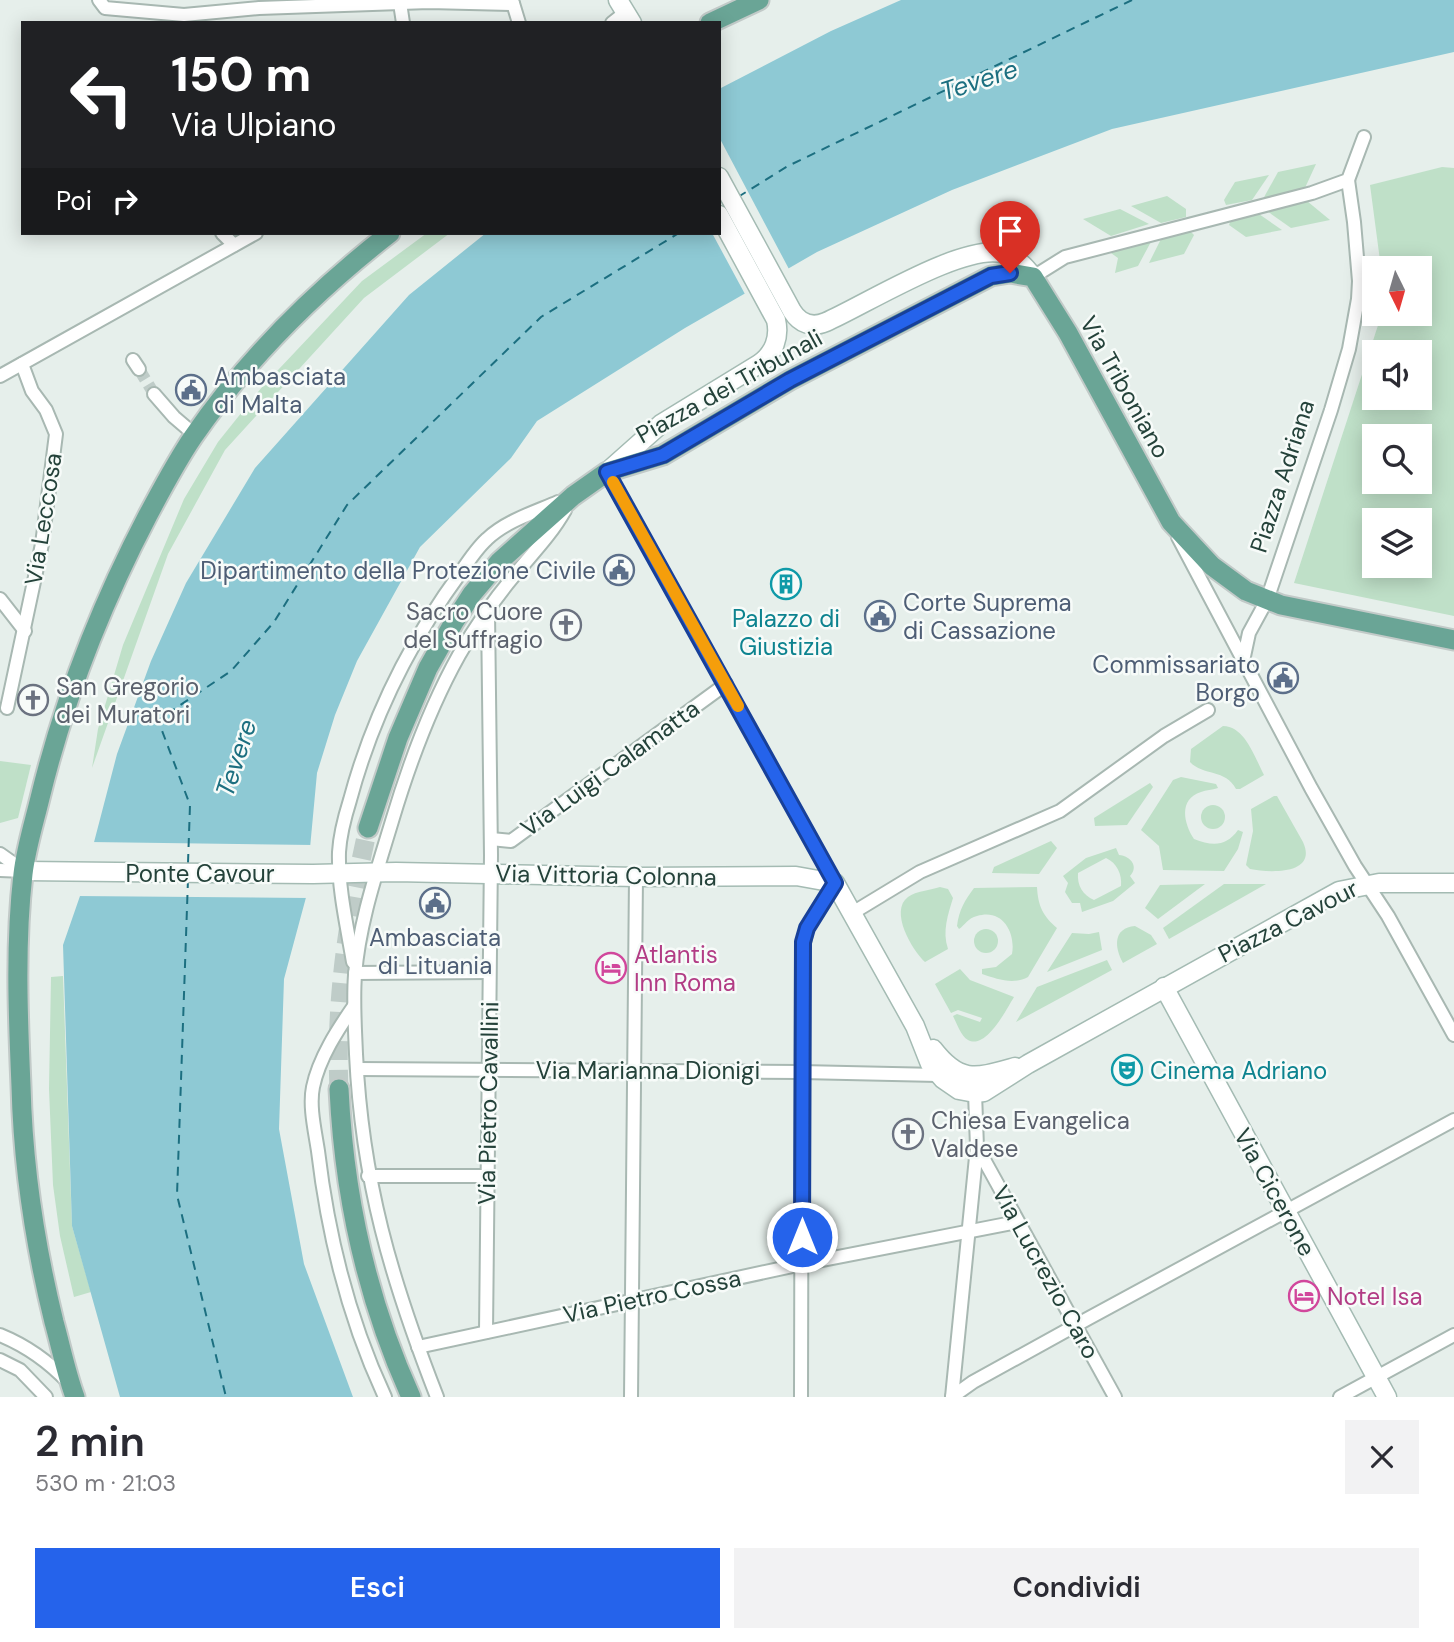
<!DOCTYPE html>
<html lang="it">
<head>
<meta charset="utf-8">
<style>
	body { margin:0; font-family:"DM Sans",sans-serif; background:#f2f2f3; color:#2b2b33; height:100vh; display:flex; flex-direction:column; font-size:26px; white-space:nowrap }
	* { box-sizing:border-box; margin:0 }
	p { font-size:23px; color:#7c7c81 }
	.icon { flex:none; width:38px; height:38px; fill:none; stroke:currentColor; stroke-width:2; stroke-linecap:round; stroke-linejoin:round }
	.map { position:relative; height:1397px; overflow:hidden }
	.drawer { display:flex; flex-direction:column; background:#fff; flex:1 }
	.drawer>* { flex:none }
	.banner { position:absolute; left:21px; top:21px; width:700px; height:214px; border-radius:0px; box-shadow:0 4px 18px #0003; background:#202124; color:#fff; overflow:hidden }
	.needle { width:46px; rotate:175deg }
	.controls { position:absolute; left:1362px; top:256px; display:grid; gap:14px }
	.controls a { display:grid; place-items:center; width:70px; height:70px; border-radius:0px; background:#fff; box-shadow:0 4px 18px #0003; font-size:35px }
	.pin { position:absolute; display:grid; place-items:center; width:60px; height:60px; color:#fff; margin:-72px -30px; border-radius:50% 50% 50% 0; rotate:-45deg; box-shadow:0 0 7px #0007 }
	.pin .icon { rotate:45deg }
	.me { position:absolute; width:77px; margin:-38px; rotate:0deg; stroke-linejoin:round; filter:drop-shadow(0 0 5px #0008) }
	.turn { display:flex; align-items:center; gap:24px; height:147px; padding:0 35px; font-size:32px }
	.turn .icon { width:91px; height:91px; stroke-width:2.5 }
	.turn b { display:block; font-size:49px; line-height:60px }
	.then { display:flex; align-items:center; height:66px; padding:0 35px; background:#0003; gap:14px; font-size:26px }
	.round { display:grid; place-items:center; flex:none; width:74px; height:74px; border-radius:0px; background:#f2f2f3 }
	.summary { display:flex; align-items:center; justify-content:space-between; height:119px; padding:0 35px }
	h1 { font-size:42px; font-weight:600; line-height:52px }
	.button { display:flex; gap:14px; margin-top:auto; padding:14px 35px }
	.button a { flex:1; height:80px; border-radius:0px; background:#2563eb; color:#fff; font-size:28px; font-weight:600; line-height:80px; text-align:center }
	.button a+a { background:#f2f2f3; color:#2b2b33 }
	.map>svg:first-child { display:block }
	.green { fill:#bfe0c8; fill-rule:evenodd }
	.water { fill:#8ec9d4 }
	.pier { fill:#e6efeb }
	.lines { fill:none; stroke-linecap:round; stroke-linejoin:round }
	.ferry { stroke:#1c6f80; stroke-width:2; stroke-dasharray:9 7; stroke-linecap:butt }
	.street-tunnel { stroke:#bfccc8; stroke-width:12; stroke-dasharray:12 6; stroke-linecap:butt }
	.primary-tunnel { stroke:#bfccc8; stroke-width:19; stroke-dasharray:19 10; stroke-linecap:butt }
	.street-casing { stroke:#a8b8b2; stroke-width:16 }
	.secondary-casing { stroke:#a4bbb3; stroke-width:21 }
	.primary-casing { stroke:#c2cac8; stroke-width:23 }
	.street { stroke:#fff; stroke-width:12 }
	.secondary { stroke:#fff; stroke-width:18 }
	.primary { stroke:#6aa596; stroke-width:19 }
	.route-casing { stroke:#184099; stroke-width:18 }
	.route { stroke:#2563eb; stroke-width:12 }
	.slow { stroke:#f59e0b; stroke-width:12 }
	.labels { text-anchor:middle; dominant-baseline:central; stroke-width:5; stroke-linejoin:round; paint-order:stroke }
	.service-label { font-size:24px; fill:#4e5e75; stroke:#f7fbf9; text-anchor:start }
	.street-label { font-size:24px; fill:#24423a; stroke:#f7fbf9 }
	.worship-label { font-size:24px; fill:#5b616d; stroke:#f7fbf9; text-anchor:start }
	.culture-label { font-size:24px; fill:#0d838f; stroke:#f7fbf9 }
	.hotel-label { font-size:24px; fill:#b23c85; stroke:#f7fbf9; text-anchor:start }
	.water-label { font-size:26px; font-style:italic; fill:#1c6f80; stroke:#f7fbf9 }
</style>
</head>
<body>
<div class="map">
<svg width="1454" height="1397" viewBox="0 0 1454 1397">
	<rect width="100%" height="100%" fill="#e6efeb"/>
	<!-- green -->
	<g class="green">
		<polygon points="1316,164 1304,190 1263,199 1278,172"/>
		<path d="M1442,167L1454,168V616L1294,583L1382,313H1419V268H1381L1370,185ZM1374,352H1419V397H1374ZM1374,436H1419V481H1374ZM1374,520H1419V565H1374Z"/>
		<polygon points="1269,175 1252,200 1226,205 1224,200 1235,182"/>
		<polygon points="1167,196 1186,209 1186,217 1161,223 1131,206"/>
		<polygon points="1307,201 1330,220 1291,228 1267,211"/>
		<polygon points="1120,209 1149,224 1111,236 1083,219"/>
		<polygon points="1256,212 1282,230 1246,237 1229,225 1232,217"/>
		<polygon points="1188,229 1194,235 1184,254 1149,263 1163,235"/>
		<polygon points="427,233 450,233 364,298 225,450 168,554 92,768 98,729 123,645 184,499 218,442 262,387 362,281"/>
		<polygon points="1153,238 1138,266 1115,273 1118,258 1111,253 1115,250"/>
		<path d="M1223,726C1245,726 1255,758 1264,775L1240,789H1236C1226,769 1203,776 1190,762L1191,749Z"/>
		<polygon points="0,761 31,765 18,818 0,823"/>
		<path d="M1181,777L1216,784L1218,788C1212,790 1206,790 1201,792C1178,799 1184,824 1194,839C1212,846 1226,847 1238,830L1243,832L1238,849L1224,871L1163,870L1159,846L1141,830L1173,780Z"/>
		<polygon points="1150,783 1153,787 1127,825 1095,826 1094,818"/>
		<path d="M1274,796H1277L1303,842C1318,875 1270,873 1250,869L1246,865L1253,831L1251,809Z"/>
		<circle cx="1213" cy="817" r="12"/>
		<polygon points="1051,841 1057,848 1039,874 992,873 994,867"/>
		<path d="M1116,848L1119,855C1131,856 1139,867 1130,876L1135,883L1113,901L1082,912L1080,903H1072L1065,892L1068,883L1063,876L1086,858ZM1106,858C1117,863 1122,874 1121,886L1094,900C1083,895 1077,886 1078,873Z"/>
		<polygon points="1205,884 1158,919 1145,908 1160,885"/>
		<polygon points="1224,884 1266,884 1169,939 1163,928"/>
		<path d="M940,887L948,889L953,898C948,915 942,931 948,949L925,962C912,950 889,911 908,897C916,891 931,890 940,887Z"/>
		<path d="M1037,887C1038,906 1043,916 1057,928L1028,977C1013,985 997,979 982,974V969L996,967L1012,954C1016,932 1002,908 977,916C968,918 965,925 959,929L957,926C959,910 965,900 974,888Z"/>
		<path d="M1135,926L1151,935L1157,944L1123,963C1114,947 1113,928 1135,926Z"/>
		<circle cx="986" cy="941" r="12"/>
		<polygon points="1099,932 1102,950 1047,972 1072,933 1089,934"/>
		<polygon points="1107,960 1112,970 1016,1022 1037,987"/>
		<path d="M960,969L970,980L1014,997C1006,1010 986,1050 968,1040C961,1036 957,1024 953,1016L957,1014L980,1022L982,1018L958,1010L951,1013L935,984Z"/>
		<polygon points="63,976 72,1226 91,1292 74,1297 60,1236 53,1185 49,1089 51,977"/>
	</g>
	<!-- water -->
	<polygon class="water" points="901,0 1454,0 1454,52 1112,129 952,190 817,252 685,328 537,421 511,458 420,547 357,661 335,715 317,773 310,848 308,890 284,979 279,1129 304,1264 353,1397 120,1397 72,1226 63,945 80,896 117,754 151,661 186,583 255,468 409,295 486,233 719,233 719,89 831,31"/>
	<!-- pier -->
	<g class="pier">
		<polygon points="719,137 790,271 746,296 712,233 719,233"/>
		<polygon points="90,842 313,845 312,890 310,898 76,896"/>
	</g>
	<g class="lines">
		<!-- ferry -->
		<g class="ferry">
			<polyline points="738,197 788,166 1132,0"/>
			<polyline points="188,863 190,805 158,720 231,671 274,622 347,505 541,317 679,233"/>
			<polyline points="188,879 177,1195 226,1397"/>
		</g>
		<!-- street-tunnel -->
		<polyline class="street-tunnel" points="139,369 154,394"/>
		<!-- primary-tunnel -->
		<path class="primary-tunnel" d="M339,1089C335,998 348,917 368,828"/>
		<!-- street casing -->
		<g class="street-casing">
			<g id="street">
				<polyline points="99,0 105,8 184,15 259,8 429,2 513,4"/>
				<polyline points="512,0 519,23"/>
				<polyline points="400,3 403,23"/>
				<polyline points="612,23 626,12"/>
				<polyline points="222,233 234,245"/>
				<polyline points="1005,254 1029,224"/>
				<polyline points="1033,277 1065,257 1312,193 1348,180 1364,137"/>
				<polyline points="133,360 139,369"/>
				<polyline points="0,376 256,233"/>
				<polyline points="154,394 174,417 195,435"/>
				<polyline points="607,472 835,883 807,928 802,954 801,1397"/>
				<polyline points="1178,537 1311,788 1355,866 1388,916 1454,1035"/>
				<polyline points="0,599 25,631"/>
				<polyline points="1243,661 1249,633 1267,600 1331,410 1349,349 1358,299 1359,281 1354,222 1348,180"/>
				<polyline points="7,708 42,544 56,434 46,410 32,391 22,364"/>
				<polyline points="491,839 511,841 726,684"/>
				<polyline points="0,854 24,871"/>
				<polyline points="0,870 24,871"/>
				<polyline points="854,912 920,872 1060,811 1164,736 1208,710"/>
				<path d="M353,962C347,926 338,888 339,852C340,834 345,816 350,800C372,718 411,640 461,572C469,560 477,548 487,539C506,521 535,512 558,502"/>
				<polyline points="355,973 489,972"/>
				<path d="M354,1006C338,1029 319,1058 313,1087C309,1106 315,1131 318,1151C328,1235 349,1320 385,1397"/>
				<polyline points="357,1069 801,1072 938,1075"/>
				<polyline points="977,1147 1115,1397"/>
				<polyline points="368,1176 487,1176"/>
				<polyline points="486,1332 491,855 488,612"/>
				<path d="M0,1335C27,1346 48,1361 68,1382"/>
				<polyline points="418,1347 802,1264 1017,1222"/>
				<polyline points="0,1360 20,1370 46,1397"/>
				<path d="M437,1397C391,1279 362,1181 356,1054C355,1028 353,1001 355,975C359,923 377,871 392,821C409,764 430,707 459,655C475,627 493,601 513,577C531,555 551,535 565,510"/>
				<polyline points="631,1397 636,877"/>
				<polyline points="952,1397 973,1382 1089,1318 1454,1120"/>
				<polyline points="952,1397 977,1147 975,1093"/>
				<polyline points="1340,1397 1454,1335"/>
			</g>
		</g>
		<!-- secondary casing -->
		<g class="secondary-casing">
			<g id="secondary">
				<polyline points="618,0 632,23"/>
				<path d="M719,177L792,311C800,324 812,328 826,322C865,305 966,241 1005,254C1017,258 1026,267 1033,277"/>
				<path d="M607,472L661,424L759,364C774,354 780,337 776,320L719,215"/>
				<polyline points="24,871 313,874 396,872 636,877 796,876 835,883 915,1026 930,1064 943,1079 959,1090 975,1093 984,1092 1028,1064 1339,891 1379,883 1454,883"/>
				<polyline points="1164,987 1387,1397"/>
				<path d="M933,1049C960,1084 976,1078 1015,1067"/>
			</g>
		</g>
		<!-- primary casing -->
		<g class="primary-casing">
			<g id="primary">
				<polyline points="710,23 759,0"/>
				<polyline points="368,828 398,738 428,668 454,622 472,594 500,561 573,496 607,472 663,455 790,380 991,276 1010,273 1033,277 1068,333 1171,522 1212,566 1246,591 1281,605 1454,640"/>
				<path d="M339,1089C344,1195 367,1300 411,1397"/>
				<path d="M75,1397C66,1373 61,1347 54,1322C35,1245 23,1166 21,1086C18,1017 15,943 23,874C26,848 34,823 40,798C64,699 101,605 148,515C162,489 176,462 193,437C246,360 317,290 390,233"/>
			</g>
		</g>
		<!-- street -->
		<use href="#street" class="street"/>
		<!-- secondary -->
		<use href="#secondary" class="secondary"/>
		<!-- primary -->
		<use href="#primary" class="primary"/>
	</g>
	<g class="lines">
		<!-- route casing -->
		<g class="route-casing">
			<polyline id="route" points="802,1237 803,942 807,928 835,883 607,472 663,455 790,380 991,276 1010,273"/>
		</g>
		<!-- route -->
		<use href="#route" class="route"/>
		<!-- slow -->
		<polyline class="slow" points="613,482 738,706"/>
	</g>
	<!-- icons -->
	<defs>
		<g id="civic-ring" transform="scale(1.575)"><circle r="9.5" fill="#f7fbf9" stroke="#5c6f8a" stroke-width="1.5"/><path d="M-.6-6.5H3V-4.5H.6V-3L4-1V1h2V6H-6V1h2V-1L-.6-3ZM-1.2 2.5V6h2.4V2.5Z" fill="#5c6f8a"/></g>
		<g id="building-ring" transform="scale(1.575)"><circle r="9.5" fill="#f7fbf9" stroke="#0f9aa8" stroke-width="1.5"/><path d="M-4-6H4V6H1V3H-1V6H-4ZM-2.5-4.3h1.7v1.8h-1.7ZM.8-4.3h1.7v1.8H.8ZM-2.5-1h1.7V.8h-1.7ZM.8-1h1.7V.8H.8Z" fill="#0f9aa8"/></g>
		<g id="church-ring" transform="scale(1.575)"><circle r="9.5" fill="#f7fbf9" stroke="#6b7280" stroke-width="1.5"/><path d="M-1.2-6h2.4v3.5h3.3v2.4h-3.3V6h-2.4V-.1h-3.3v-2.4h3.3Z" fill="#6b7280"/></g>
		<g id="hotel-ring" transform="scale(1.575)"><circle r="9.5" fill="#f7fbf9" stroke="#d1479c" stroke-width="1.5"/><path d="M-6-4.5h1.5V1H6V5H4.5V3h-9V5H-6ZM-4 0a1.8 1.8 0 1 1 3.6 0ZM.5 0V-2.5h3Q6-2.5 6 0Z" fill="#d1479c"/></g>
		<g id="theatre-ring" transform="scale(1.575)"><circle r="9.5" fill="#f7fbf9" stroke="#0f9aa8" stroke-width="1.5"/><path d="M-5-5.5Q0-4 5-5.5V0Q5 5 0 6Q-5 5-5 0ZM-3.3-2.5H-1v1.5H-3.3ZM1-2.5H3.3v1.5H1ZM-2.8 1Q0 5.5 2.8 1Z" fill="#0f9aa8"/></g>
	</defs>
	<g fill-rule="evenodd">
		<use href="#civic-ring" x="191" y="390"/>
		<use href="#civic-ring" x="619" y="570"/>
		<use href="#building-ring" x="786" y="584"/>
		<use href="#civic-ring" x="880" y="616"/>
		<use href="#church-ring" x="566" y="625"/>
		<use href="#civic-ring" x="1283" y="678"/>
		<use href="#church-ring" x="33" y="700"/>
		<use href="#civic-ring" x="435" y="903"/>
		<use href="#hotel-ring" x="611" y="968"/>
		<use href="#theatre-ring" x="1127" y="1070"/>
		<use href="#church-ring" x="908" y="1134"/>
		<use href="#hotel-ring" x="1304" y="1296"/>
	</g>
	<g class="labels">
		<!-- service labels -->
		<g class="service-label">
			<text x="214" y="376">Ambasciata<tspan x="214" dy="28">di Malta</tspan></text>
			<text x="596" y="570" text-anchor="end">Dipartimento della Protezione Civile</text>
			<text x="903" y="602">Corte Suprema<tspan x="903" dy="28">di Cassazione</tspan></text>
			<text x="1260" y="664" text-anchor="end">Commissariato<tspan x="1260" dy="28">Borgo</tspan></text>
			<text x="435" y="937" text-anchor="middle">Ambasciata<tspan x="435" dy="28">di Lituania</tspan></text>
		</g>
		<!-- street labels -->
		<g class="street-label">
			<text transform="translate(729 386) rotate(-29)">Piazza dei Tribunali</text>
			<text transform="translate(1125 387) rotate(61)">Via Triboniano</text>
			<text transform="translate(1282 476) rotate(-72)">Piazza Adriana</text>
			<text transform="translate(43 519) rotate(-81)">Via Leccosa</text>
			<text transform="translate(610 768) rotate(-36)">Via Luigi Calamatta</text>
			<text x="200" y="873">Ponte Cavour</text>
			<text transform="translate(606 875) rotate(1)">Via Vittoria Colonna</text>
			<text transform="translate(1288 921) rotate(-27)">Piazza Cavour</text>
			<text x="648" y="1070">Via Marianna Dionigi</text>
			<text transform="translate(488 1103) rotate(-89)">Via Pietro Cavallini</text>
			<text transform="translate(1275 1192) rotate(61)">Via Cicerone</text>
			<text transform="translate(1046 1272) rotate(61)">Via Lucrezio Caro</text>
			<text transform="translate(652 1296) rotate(-12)">Via Pietro Cossa</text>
		</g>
		<!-- worship labels -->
		<g class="worship-label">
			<text x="543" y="611" text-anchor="end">Sacro Cuore<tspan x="543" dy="28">del Suffragio</tspan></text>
			<text x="56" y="686">San Gregorio<tspan x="56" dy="28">dei Muratori</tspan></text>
			<text x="931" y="1120">Chiesa Evangelica<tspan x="931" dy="28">Valdese</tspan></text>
		</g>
		<!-- culture labels -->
		<g class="culture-label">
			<text x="786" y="618">Palazzo di<tspan x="786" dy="28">Giustizia</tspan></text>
			<text x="1150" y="1070" text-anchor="start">Cinema Adriano</text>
		</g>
		<!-- hotel labels -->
		<g class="hotel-label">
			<text x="634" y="954">Atlantis<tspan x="634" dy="28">Inn Roma</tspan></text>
			<text x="1327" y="1296">Notel Isa</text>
		</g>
		<!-- water labels -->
		<g class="water-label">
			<text transform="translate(979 80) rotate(-18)">Tevere</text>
			<text transform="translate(236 758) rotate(-72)">Tevere</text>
		</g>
	</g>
</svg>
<div class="controls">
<a><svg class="needle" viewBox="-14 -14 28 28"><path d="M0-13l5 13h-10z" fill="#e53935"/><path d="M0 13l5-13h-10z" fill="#7c7c81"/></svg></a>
<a><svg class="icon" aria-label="sound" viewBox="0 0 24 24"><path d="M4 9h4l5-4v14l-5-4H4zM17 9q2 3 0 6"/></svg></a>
<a><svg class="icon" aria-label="search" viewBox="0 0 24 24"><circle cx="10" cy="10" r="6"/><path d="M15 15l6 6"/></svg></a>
<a><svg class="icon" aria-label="layers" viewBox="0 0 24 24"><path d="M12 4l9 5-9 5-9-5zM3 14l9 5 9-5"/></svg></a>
</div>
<div class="pin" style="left:1010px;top:273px;background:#d93025"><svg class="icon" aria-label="arrive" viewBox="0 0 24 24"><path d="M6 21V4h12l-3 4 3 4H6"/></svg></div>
<svg class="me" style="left:802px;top:1237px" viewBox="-20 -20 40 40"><circle r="17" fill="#2563eb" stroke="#fff" stroke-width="3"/><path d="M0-11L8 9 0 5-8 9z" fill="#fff"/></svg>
<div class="banner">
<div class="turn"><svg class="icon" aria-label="left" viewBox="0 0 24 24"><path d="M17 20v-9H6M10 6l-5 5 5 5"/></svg><div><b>150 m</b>Via Ulpiano</div></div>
<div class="then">Poi<svg class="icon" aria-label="right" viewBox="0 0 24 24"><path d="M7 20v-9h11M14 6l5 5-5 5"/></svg></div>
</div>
</div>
<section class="drawer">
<div class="summary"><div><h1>2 min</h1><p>530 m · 21:03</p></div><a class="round"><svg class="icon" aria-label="close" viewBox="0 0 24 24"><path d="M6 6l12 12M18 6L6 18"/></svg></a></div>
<div class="button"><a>Esci</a><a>Condividi</a></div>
</section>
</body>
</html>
